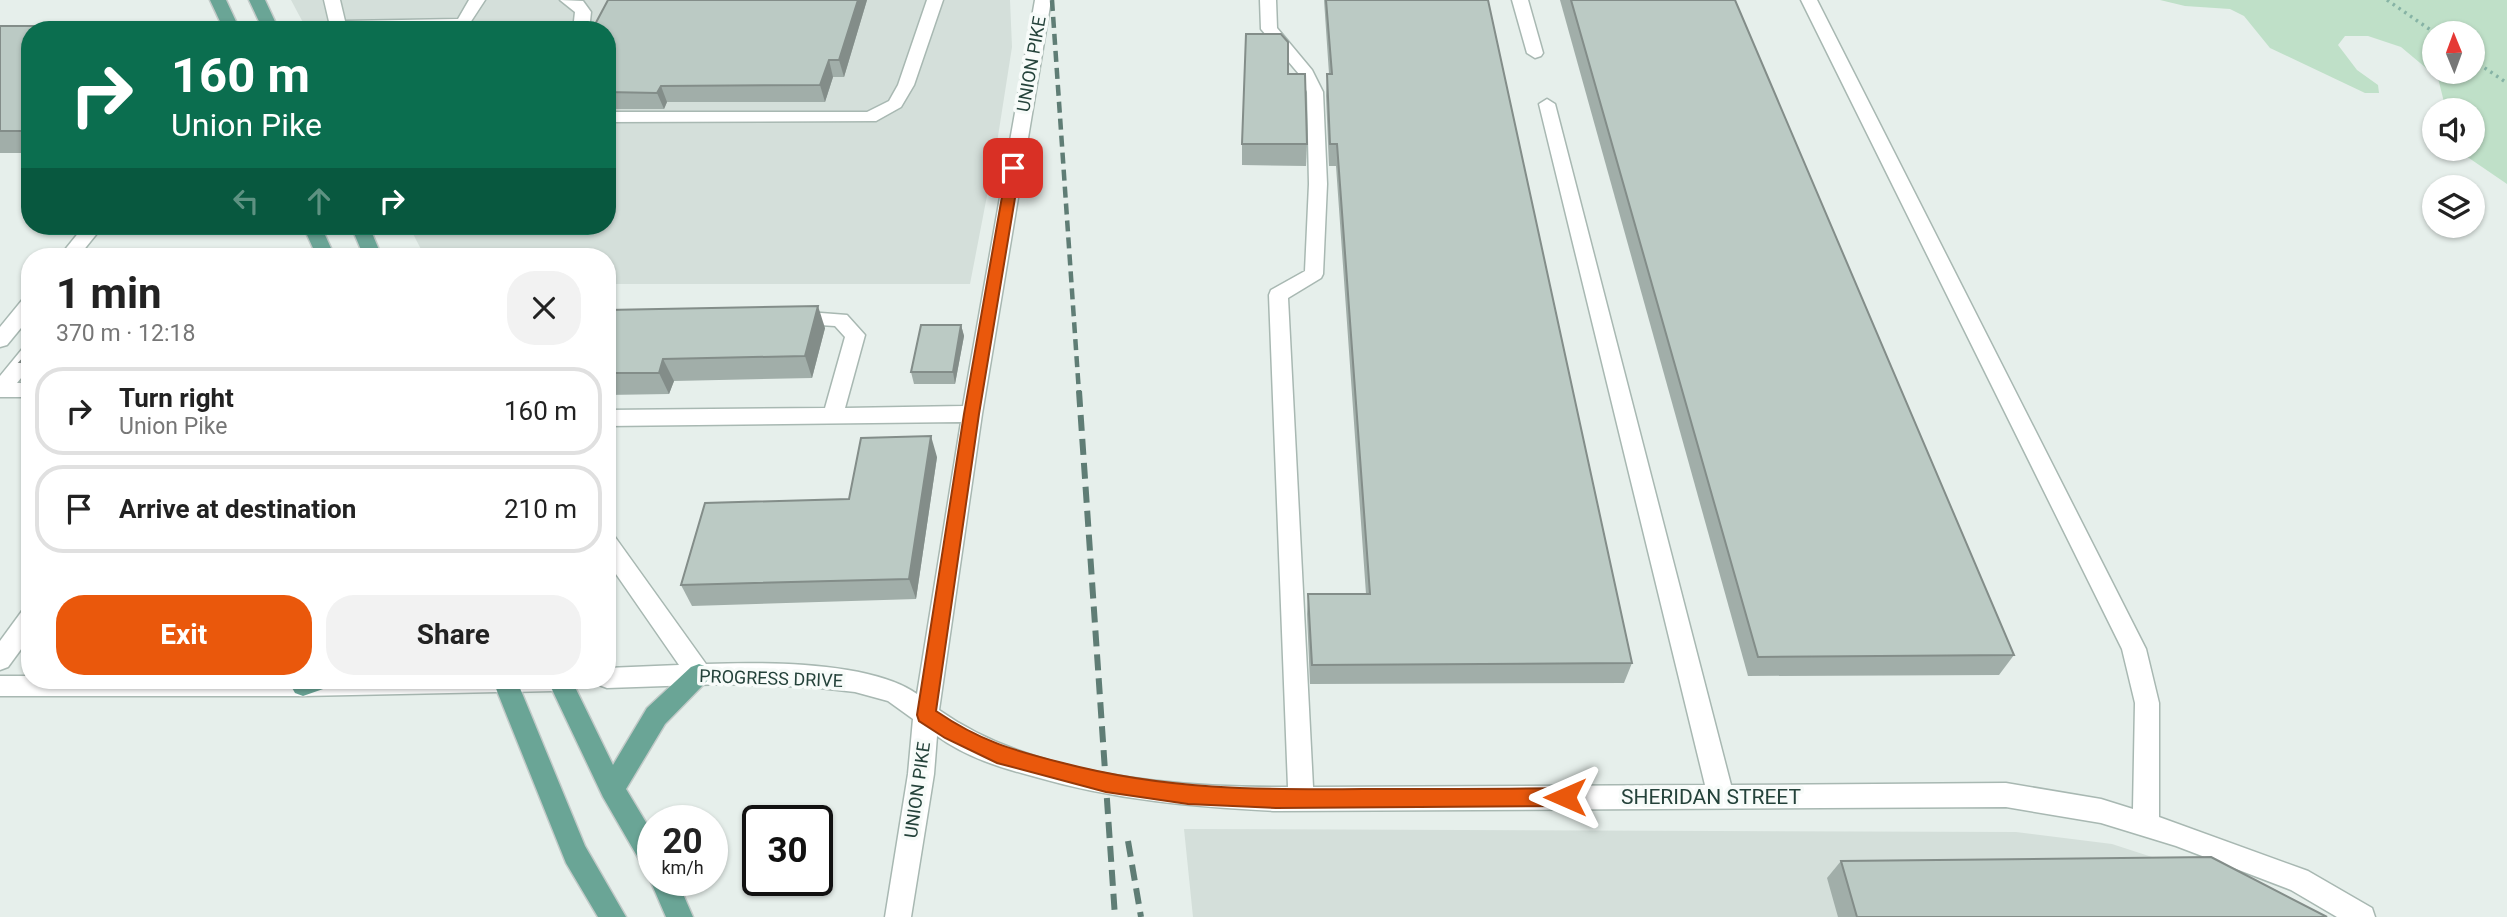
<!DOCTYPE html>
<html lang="en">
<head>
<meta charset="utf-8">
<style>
	body { margin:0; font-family:Roboto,sans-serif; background:#f2f2f2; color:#222; height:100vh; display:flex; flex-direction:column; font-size:26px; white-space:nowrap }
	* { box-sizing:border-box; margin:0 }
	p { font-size:23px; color:#767676 }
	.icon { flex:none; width:38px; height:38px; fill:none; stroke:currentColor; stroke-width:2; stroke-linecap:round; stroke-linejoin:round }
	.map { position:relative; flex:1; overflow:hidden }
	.sheet { position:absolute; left:21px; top:248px; width:595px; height:441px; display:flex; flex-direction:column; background:#fff; border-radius:28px; box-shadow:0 2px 5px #0004 }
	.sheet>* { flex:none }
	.top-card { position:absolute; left:21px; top:21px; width:595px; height:214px; border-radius:28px; box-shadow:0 2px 5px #0004; background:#0b6e4f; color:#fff; overflow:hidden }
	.needle { width:46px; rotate:359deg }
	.fabs { position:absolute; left:2422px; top:21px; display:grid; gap:14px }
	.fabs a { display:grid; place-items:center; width:63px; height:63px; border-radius:50%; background:#fff; box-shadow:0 2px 5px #0004; font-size:35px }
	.speed { position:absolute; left:637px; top:805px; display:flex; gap:14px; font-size:35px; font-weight:700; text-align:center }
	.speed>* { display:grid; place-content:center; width:91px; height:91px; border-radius:50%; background:#fff; box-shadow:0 2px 5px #0004; line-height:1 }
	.speed small { font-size:18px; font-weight:400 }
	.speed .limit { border:4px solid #111; border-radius:10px; background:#fff; color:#111 }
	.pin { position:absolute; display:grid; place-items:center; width:60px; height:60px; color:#fff; margin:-30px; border-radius:14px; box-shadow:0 4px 10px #0006 }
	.me { position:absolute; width:77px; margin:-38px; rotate:270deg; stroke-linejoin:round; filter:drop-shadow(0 0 5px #0008) }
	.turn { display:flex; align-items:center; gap:24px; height:147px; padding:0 35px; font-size:32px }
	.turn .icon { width:91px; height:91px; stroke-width:2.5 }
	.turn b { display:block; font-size:49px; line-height:60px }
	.lanes { display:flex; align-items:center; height:66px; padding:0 35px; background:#0003; justify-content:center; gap:35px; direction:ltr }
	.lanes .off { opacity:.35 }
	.round { display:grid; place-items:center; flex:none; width:74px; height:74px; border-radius:28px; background:#f2f2f2 }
	.summary { display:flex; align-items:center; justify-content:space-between; height:119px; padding:0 35px }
	h1 { font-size:42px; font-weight:700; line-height:52px }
	.button { display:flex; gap:14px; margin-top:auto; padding:14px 35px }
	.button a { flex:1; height:80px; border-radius:28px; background:#ea580c; color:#fff; font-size:28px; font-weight:700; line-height:80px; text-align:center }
	.button a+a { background:#f2f2f2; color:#222 }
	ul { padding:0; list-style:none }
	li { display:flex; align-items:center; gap:21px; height:88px; margin:0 14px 10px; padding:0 21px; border:4px solid #e0e0e0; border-radius:28px }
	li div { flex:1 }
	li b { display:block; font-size:26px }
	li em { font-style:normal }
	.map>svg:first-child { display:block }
	.built { fill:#d4dfda }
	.green { fill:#bfe0c8; fill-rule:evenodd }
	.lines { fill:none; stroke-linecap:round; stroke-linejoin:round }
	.minor-casing { stroke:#a8b8b2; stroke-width:3 }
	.major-casing { stroke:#c2cac8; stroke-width:3 }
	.path { stroke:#86b3a5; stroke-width:3.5; stroke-dasharray:2.5 4.5; stroke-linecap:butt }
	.minor { fill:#fff; fill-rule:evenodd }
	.major { fill:#6aa596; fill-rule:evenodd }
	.rail-far1 { stroke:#5f7d75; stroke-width:4.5; stroke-dasharray:11 6; stroke-linecap:butt }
	.rail { stroke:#5f7d75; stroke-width:6; stroke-dasharray:16 8; stroke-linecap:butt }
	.wall { fill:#a1aea9 }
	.shaded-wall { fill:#838d89 }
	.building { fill:#bbcac4; stroke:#838d89; stroke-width:2 }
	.route { fill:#ea580c; stroke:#983908; stroke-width:2 }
	.labels { text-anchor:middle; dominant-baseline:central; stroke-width:7; stroke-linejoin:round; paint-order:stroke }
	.street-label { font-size:18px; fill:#24423a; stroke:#f7fbf9 }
	.near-street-label { font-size:21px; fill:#24423a; stroke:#f7fbf9 }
</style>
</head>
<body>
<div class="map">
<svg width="2507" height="917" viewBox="0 0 2507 917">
	<rect width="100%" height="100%" fill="#e6efeb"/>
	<!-- built -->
	<g class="built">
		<polygon points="291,0 1010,0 1012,47 996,149 970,284 607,284 607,257 425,257 409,226 607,226 607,30 307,30"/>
		<polygon points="1184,829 2016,832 2112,844 2235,884 2303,917 1193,917"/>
	</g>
	<!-- green -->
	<path class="green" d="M2160,0H2507V184L2466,156L2463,149H2473V110H2446L2438,78L2401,47L2368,36H2345L2338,45L2357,70L2378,85L2379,93H2365L2270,48L2244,16L2230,9L2185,6ZM2434,33H2473V72H2434Z"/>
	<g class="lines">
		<!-- minor casing -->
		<g class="minor-casing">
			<g id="minor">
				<polygon points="324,0 340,0 345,21 458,19 469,0 485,0 468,26 331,30"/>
				<polygon points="560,0 583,1 591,12 589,30 573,30 575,12"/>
				<polygon points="927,0 943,0 914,85 901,107 876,121 607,122 607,112 867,112 889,101 898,85"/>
				<path d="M1035,0H1051L982,414L939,710C1032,776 1176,788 1288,787L1269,295L1271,290L1305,271L1309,184L1307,92L1299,74L1261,29L1260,0H1276L1277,28L1312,70L1323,92L1327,184L1323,274L1321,278L1288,298L1313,787L1705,785L1539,104L1547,99L1555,104L1731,785L2006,783L2101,799L2133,809L2135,703L2122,649L1801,0H1817L2146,649L2159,703V817L2308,871L2372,908L2375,917H2337L2291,890L2176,846L2101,823L2006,807L1276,811C1194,807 1115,800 1036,777C1001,768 966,757 937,736L934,774L911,917H885L908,774L913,719L888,701L855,692L811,687L724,684L607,688L599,685L596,681H607V668L679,665L607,561V534L615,537L706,664C763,662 870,661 917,694L961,422L607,426V410L825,408L845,337L835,326L788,323L785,318L788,313L795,311L847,315L865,335L845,408L963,406Z"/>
				<polygon points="1512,0 1528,0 1543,53 1541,56 1535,58 1527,53"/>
				<polygon points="84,226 103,226 78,257 59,257"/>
				<polygon points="30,297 30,317 7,345 0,347 0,327 23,299"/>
				<polygon points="30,346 30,367 17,383 30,383 30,397 0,397 0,376 23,348"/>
				<polygon points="30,608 30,637 8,667 0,670 0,641 22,611"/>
				<polygon points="0,676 30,676 30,681 565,681 561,688 553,691 303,696 0,696"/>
			</g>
		</g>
		<!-- major casing -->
		<g class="major-casing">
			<g id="major">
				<polygon points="210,0 226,0 240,30 224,30"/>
				<polygon points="249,0 265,0 279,30 263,30"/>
				<polygon points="303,226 321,226 335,257 317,257"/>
				<polygon points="351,226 369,226 382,257 364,257"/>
				<polygon points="699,664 707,667 711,674 707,681 665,724 626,789 653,834 653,871 644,868 603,797 548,681 572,681 613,765 647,708 691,667"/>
				<polygon points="294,681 330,681 326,688 303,696 295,693 291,686"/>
				<polygon points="493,681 517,681 585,846 626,917 598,917 566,863"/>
				<polygon points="653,873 653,880 677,880 693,917 666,917 650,880"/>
			</g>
		</g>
		<!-- path -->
		<g class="path">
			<polyline points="2387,0 2435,33"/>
			<polyline points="2473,60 2507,83"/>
		</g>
		<!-- minor -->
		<use href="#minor" class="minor"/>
		<!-- major -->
		<use href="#major" class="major"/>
		<!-- rail-far1 -->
		<polyline class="rail-far1" points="1052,0 1079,393"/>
		<!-- rail -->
		<g class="rail">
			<polyline points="1079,391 1115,917"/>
			<polyline points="1128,841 1141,917"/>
		</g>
	</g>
	<!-- wall -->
	<g class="wall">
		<polygon points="867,0 844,77 833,77 825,102 667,102 664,109 607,109 607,30"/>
		<polygon points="1324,0 1488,0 1632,663 1624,683 1310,684 1307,614 1308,594 1366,594 1336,166 1329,166 1326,96 1327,74 1329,74"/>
		<polygon points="1560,0 1735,0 2014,655 1999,675 1748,676"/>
		<polygon points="0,26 30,30 30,153 0,153"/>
		<polygon points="1288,74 1307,144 1306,166 1242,165 1242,144"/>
		<polygon points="607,310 825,328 812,378 674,381 669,394 607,395"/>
		<polygon points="961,325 964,336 955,384 914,384 911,372"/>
		<polygon points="30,351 30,371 20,362"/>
		<polygon points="937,457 916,599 692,606 681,585 849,499"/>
		<polygon points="1841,861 2327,917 1838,917 1827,878"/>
	</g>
	<!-- shaded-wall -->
	<g class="shaded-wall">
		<polygon points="858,0 867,0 844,77 839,60"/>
		<polygon points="829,60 833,77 825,102 820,85"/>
		<polygon points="661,86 667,102 664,109 657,93"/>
		<polygon points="818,306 825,328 812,378 805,356"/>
		<polygon points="961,325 964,336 955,384 953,372"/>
		<polygon points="663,359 674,381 669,394 659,373"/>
		<polygon points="931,436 937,457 916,599 909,579"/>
	</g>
	<!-- building -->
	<g class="building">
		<polygon points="608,0 858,0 839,60 829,60 820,85 661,86 657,93 607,92 607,30 592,30"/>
		<polygon points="1326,0 1488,0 1632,663 1312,665 1308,594 1370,594 1337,144 1330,144 1327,74 1332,74"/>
		<polygon points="1571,0 1735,0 2014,655 1758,657"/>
		<polygon points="0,26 129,26 126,30 30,30 30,131 0,131"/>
		<polygon points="1246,34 1281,34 1288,42 1288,74 1305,74 1307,144 1242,144"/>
		<polygon points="818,306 805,356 663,359 659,373 607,373 607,310"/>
		<polygon points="921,325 961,325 953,372 911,372"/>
		<polygon points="30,351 30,362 20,362"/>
		<polygon points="931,436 909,579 681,585 705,503 849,499 861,438"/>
		<polygon points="2211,857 2327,917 1857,917 1841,861"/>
	</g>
	<!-- route -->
	<path class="route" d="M1013,164L1020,168L979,414L936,711C980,741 1012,750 1063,763C1166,790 1258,790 1363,789C1431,789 1498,789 1565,788L1572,791L1575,797L1572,804L1565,806L1276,808L1188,804L1106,792L997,763L945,738L919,721L917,715L964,414L1007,168Z"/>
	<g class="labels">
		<!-- street labels -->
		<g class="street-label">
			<text transform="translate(1031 64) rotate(-80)">UNION PIKE</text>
			<text transform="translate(771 678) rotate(2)">PROGRESS DRIVE</text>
			<text transform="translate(917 790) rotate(-82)">UNION PIKE</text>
		</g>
		<!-- near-street labels -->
		<g class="near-street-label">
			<text x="1711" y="797">SHERIDAN STREET</text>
		</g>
	</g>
</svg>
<div class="fabs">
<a><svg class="needle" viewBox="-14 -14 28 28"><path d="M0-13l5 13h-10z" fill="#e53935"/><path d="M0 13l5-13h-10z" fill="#767676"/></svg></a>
<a><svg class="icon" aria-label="sound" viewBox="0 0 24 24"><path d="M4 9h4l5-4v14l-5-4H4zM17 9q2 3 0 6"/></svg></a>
<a><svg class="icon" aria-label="layers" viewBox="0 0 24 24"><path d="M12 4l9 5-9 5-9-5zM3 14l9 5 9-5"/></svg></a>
</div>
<div class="speed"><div>20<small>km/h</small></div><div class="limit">30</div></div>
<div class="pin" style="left:1013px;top:168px;background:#d93025"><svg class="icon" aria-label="arrive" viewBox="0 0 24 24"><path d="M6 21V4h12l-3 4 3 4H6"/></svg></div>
<svg class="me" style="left:1565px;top:797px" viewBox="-20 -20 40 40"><path d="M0-17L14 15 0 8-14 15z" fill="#ea580c" stroke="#fff" stroke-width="4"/></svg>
<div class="top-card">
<div class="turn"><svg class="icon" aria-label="right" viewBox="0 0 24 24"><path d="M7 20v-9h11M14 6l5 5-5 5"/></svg><div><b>160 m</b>Union Pike</div></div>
<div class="lanes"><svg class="icon off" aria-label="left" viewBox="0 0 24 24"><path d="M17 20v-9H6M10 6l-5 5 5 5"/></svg><svg class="icon off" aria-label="ahead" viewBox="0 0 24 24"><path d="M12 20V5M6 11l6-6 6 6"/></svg><svg class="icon" aria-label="right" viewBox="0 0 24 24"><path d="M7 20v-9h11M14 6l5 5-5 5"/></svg></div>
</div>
<section class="sheet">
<div class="summary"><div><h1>1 min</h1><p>370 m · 12:18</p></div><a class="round"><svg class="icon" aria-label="close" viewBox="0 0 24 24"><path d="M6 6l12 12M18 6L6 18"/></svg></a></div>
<ul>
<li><svg class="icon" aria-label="right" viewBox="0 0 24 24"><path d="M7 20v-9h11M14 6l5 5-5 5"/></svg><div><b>Turn right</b><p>Union Pike</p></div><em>160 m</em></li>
<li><svg class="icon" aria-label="arrive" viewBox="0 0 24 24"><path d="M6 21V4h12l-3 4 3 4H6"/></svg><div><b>Arrive at destination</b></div><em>210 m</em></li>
</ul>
<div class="button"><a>Exit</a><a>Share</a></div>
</section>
</div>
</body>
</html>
